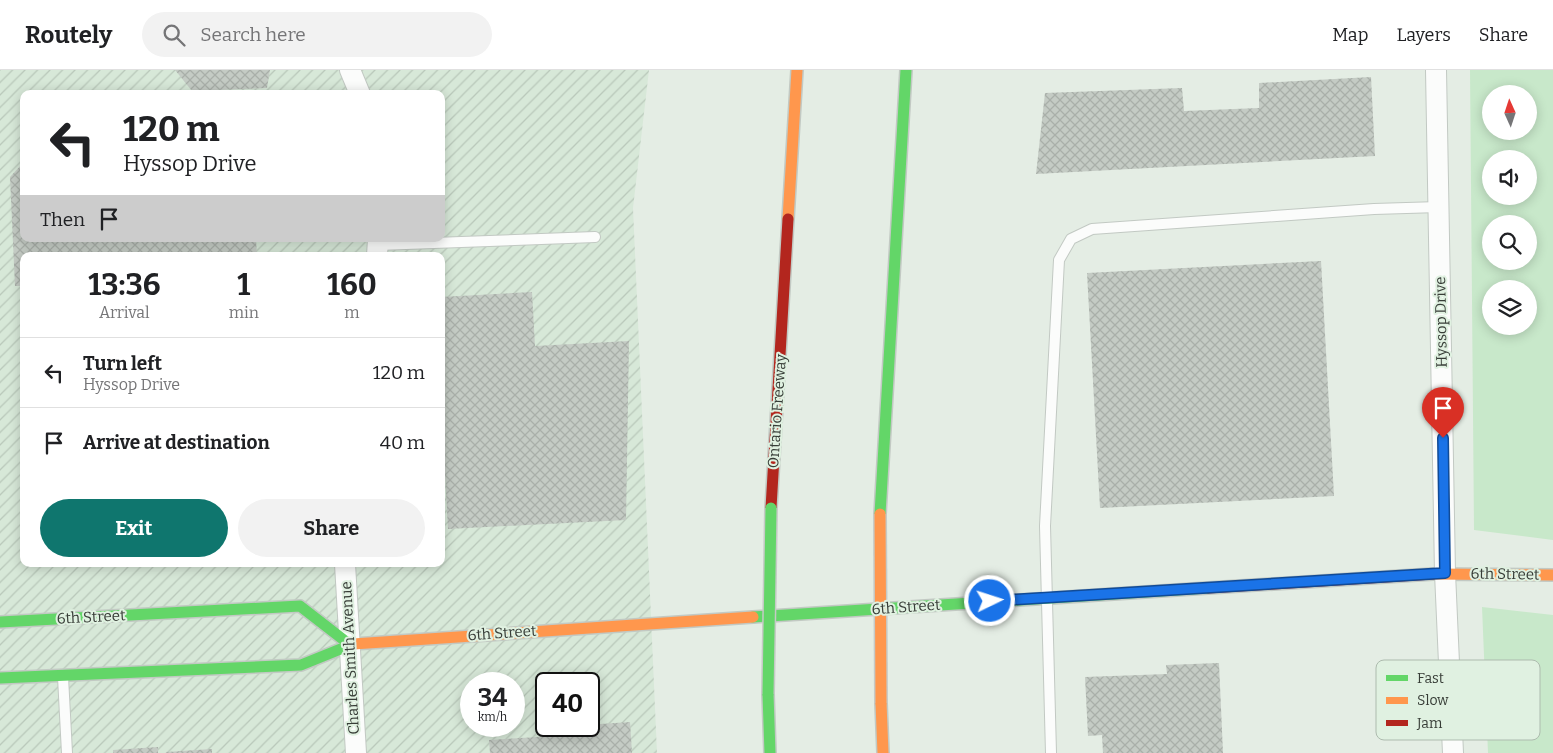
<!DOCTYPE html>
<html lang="en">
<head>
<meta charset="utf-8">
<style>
	body { margin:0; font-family:Bitter,serif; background:#f2f2f2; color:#202124; height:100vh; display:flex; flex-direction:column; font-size:19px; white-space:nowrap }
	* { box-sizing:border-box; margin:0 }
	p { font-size:16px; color:#757577 }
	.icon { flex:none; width:28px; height:28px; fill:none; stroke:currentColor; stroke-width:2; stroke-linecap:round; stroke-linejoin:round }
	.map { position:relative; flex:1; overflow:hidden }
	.panel { position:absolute; left:20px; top:182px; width:425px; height:315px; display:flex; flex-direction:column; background:#fff; border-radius:10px; box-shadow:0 2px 12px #0003 }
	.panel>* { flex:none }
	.banner { position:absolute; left:20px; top:20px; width:425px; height:152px; border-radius:10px; box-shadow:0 2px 12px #0003; background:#fff; color:#202124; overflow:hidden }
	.needle { width:32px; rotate:357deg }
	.fabs { position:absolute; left:1482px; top:15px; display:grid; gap:10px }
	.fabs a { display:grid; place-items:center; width:55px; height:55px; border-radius:50%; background:#fff; box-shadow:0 2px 12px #0003; font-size:25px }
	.speed { position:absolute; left:460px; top:602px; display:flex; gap:10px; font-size:25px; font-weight:700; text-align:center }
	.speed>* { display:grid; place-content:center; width:65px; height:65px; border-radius:50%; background:#fff; box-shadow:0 2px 12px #0003; line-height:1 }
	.speed small { font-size:12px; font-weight:400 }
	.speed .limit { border:2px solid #111; border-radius:8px; background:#fff; color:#111 }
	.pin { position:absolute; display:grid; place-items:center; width:42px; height:42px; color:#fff; margin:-51px -21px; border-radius:50% 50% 50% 0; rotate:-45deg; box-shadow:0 0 5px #0007 }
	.pin .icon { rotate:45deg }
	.me { position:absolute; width:55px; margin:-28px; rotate:86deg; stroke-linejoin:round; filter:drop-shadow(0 0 4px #0008) }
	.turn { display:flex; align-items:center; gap:18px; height:105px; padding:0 20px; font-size:22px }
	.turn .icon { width:65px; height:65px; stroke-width:2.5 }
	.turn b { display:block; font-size:35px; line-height:42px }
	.then { display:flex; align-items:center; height:48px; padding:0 20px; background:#0003; gap:10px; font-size:19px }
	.eta { display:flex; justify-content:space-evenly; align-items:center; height:85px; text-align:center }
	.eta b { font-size:30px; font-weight:700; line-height:35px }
	.primary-button { display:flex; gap:10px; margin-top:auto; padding:10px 20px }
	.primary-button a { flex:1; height:58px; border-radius:30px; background:#0f766e; color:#fff; font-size:20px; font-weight:700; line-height:58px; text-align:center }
	.primary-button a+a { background:#f2f2f2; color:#202124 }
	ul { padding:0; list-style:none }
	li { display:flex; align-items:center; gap:15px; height:70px; padding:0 20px; border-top:1px solid #e0e0e0 }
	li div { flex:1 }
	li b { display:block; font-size:19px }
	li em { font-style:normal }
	header { display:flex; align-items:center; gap:30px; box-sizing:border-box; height:70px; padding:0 25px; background:#fff; border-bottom:1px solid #e0e0e0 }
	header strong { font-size:24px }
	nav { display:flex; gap:28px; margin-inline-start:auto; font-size:18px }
	.search { width:350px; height:45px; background:#f2f2f2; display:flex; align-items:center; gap:12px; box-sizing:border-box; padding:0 18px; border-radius:28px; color:#757577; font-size:19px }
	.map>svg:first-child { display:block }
	.industrial { fill:url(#industrial-furrows); fill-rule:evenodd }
	.green { fill:#c8e8ca; fill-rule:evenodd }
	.building { fill:url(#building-cross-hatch) }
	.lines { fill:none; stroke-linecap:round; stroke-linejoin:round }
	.lane-casing { stroke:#c2c9c3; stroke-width:12 }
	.street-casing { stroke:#c2c9c3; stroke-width:22 }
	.fast-casing { stroke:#c2c9c3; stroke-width:14 }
	.slow-casing { stroke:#c2c9c3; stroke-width:14 }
	.jam-casing { stroke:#c2c9c3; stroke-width:14 }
	.lane { stroke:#fbfcfb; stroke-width:10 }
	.street { stroke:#fbfcfb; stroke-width:20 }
	.fast { stroke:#63d668; stroke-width:11 }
	.slow { stroke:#ff974d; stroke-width:11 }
	.jam { stroke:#b3261e; stroke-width:11 }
	.fast-bridge-casing { stroke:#c6cac6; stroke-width:14; stroke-linecap:butt }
	.slow-bridge-casing { stroke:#c6cac6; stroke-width:14; stroke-linecap:butt }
	.fast-bridge { stroke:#63d668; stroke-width:11 }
	.slow-bridge { stroke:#ff974d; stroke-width:11 }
	.route-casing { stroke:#114b97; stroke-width:12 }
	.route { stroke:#1a73e8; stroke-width:9 }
	.labels { text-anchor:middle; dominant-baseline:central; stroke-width:4; stroke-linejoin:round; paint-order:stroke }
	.street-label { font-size:15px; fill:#373d37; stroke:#e0f1e1 }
	.key { fill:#e0f1e1; stroke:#adbbae; stroke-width:1 }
	.key-label { font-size:14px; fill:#373d37 }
</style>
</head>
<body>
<header>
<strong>Routely</strong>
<div class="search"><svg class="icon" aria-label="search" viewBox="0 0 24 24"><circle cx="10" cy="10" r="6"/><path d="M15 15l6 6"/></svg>Search here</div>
<nav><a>Map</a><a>Layers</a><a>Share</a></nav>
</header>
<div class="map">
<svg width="1553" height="683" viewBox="0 0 1553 683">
	<defs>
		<pattern id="industrial-furrows" width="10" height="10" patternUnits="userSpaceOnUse" patternTransform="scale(1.25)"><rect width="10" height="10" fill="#d7e8d8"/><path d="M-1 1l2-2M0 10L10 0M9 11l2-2" fill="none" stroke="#b9c8ba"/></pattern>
		<pattern id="building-cross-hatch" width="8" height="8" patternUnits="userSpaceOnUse" patternTransform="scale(1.25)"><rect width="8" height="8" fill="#c4cbc4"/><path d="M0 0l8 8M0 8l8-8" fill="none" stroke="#a9afa9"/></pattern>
	</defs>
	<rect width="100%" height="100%" fill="#e4ede4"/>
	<!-- industrial -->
	<path class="industrial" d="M0,0H649L633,138L657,683H0ZM24,24H441V169H24ZM24,186H441V494H24ZM471,614H514V656H471ZM546,614H589V656H546Z"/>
	<!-- green -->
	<g class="green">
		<path d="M1470,0H1553V470L1474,460ZM1491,24H1529V61H1491ZM1491,89H1529V126H1491ZM1491,154H1529V191H1491ZM1491,219H1529V256H1491Z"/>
		<polygon points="1482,537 1553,545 1553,683 1488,683"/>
	</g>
	<!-- building -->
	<g class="building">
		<polygon points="175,0 270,0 267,18 192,21"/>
		<polygon points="1371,7 1375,86 1036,104 1045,23 1182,18 1184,41 1259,38 1259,13"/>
		<polygon points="24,92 24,169 256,169 257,186 24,186 24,216 15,216 10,107"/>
		<polygon points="1321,191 1334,426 1100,438 1087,203"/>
		<polygon points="532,222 535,276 629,271 626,450 448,459 441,330 441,281 443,281 441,227"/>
		<polygon points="1219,593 1223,683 1103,683 1102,665 1088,666 1085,607 1167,604 1166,595"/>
		<polygon points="630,652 632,683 490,683 489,670 571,665 571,656"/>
		<polygon points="158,677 158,683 113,683 113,680"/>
		<polygon points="212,679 212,683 166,683 166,682"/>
	</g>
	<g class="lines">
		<!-- lane casing -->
		<g class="lane-casing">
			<g id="lane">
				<polyline points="378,175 595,167"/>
				<polyline points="63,607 67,683"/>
				<polyline points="1051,683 1045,456 1059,190 1071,169 1092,159 1374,139 1439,137"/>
			</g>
		</g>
		<!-- street casing -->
		<g class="street-casing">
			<g id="street">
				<polyline points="350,0 360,24"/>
				<polyline points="1436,0 1445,503 1453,683"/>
				<polyline points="377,186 378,169"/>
				<polyline points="345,494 356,683"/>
			</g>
		</g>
		<!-- fast casing -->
		<g class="fast-casing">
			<g id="fast">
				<polyline points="880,444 906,0"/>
				<polyline points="753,547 1208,518"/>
				<polyline points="0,552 300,536 349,574"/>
				<polyline points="0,608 301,595 353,574"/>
				<polyline points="768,624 770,683"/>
			</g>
		</g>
		<!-- slow casing -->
		<g class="slow-casing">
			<g id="slow">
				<polyline points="788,149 797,0"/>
				<polyline points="1433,504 1553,505"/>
				<polyline points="353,574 753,547"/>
				<polyline points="881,633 883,683"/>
			</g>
		</g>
		<!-- jam casing -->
		<g class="jam-casing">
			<g id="jam">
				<polyline points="771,438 788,149"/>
				<polyline points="1208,518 1433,504"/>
			</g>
		</g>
		<!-- lane -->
		<use href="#lane" class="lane"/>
		<!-- street -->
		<use href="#street" class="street"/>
		<!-- fast -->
		<use href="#fast" class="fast"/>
		<!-- slow -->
		<use href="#slow" class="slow"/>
		<!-- jam -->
		<use href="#jam" class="jam"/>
		<!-- fast-bridge casing -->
		<g class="fast-bridge-casing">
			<polyline id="fast-bridge" points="768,624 771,438"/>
		</g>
		<!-- slow-bridge casing -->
		<g class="slow-bridge-casing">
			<polyline id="slow-bridge" points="880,444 881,633"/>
		</g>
		<!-- fast-bridge -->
		<use href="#fast-bridge" class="fast-bridge"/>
		<!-- slow-bridge -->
		<use href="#slow-bridge" class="slow-bridge"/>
	</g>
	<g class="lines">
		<!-- route casing -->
		<g class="route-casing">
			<polyline id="route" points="990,531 1445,503 1443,368"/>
		</g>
		<!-- route -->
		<use href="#route" class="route"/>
	</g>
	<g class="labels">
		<!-- street labels -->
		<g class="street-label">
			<text transform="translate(1441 252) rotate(-91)">Hyssop Drive</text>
			<text transform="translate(777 341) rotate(-86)">Ontario Freeway</text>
			<text transform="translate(1505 504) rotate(1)">6th Street</text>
			<text transform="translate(906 537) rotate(-4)">6th Street</text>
			<text transform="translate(91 547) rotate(-3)">6th Street</text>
			<text transform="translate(502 563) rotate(-4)">6th Street</text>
			<text transform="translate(350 588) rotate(-93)">Charles Smith Avenue</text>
		</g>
	</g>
	<!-- legend -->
	<rect x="1376" y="590" width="164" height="80" rx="8" class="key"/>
	<rect x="1386" y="605" width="22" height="6" fill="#63d668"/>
	<rect x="1386" y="627" width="22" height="7" fill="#ff974d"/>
	<rect x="1386" y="650" width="22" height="6" fill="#b3261e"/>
	<g class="key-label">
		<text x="1417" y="613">Fast</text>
		<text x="1417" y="635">Slow</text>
		<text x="1417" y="658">Jam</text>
	</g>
</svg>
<div class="fabs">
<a><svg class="needle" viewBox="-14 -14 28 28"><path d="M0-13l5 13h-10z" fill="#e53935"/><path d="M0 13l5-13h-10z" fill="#757577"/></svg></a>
<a><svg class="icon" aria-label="sound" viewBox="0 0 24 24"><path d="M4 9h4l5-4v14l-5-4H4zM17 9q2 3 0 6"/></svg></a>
<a><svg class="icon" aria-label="search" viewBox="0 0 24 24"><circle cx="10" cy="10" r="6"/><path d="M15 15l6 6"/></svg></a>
<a><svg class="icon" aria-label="layers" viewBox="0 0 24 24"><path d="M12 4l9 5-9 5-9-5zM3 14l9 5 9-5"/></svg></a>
</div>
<div class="speed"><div>34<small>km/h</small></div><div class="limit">40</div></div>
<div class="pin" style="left:1443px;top:368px;background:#d93025"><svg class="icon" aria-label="arrive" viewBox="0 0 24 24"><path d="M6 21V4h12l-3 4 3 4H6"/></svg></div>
<svg class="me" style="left:990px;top:531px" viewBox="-20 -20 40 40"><circle r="17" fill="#1a73e8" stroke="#fff" stroke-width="3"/><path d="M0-11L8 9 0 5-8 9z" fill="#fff"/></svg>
<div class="banner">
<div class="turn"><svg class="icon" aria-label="left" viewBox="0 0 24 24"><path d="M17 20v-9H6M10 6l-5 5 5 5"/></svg><div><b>120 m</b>Hyssop Drive</div></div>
<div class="then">Then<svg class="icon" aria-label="arrive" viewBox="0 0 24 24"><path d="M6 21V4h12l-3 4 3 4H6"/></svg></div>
</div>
<section class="panel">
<div class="eta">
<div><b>13:36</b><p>Arrival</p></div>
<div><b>1</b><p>min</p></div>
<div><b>160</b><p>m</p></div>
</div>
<ul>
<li><svg class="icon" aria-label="left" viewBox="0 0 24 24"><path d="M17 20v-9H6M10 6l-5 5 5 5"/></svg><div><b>Turn left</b><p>Hyssop Drive</p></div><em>120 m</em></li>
<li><svg class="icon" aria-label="arrive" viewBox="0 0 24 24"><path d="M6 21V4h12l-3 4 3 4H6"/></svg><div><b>Arrive at destination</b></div><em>40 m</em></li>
</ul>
<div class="primary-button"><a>Exit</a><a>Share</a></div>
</section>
</div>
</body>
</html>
